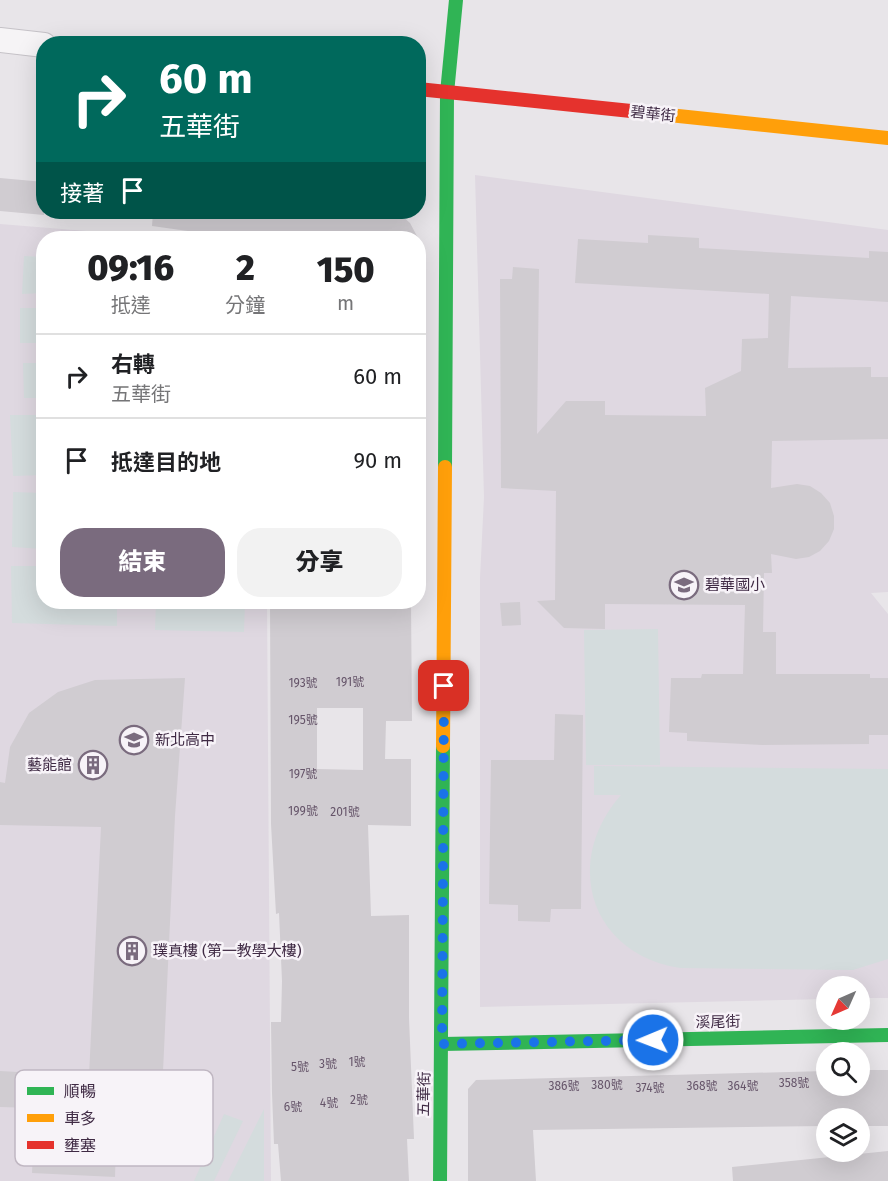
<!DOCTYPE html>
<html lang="zh-TW">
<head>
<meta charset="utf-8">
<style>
	body { margin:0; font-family:"Fira Sans","Noto Sans TC",sans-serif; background:#f2f2f2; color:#202124; height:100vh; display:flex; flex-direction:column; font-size:22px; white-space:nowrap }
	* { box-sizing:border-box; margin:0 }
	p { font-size:20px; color:#757577 }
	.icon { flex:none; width:33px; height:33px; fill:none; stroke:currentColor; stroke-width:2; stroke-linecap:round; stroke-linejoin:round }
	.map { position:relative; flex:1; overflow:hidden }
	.details { position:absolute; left:36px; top:231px; width:390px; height:378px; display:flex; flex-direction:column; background:#fff; border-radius:24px; box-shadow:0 6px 24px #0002 }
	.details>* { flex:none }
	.top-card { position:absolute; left:36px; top:36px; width:390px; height:183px; border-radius:24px; box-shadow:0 6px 24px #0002; background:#00695c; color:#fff; overflow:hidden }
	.needle { width:39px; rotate:225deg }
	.controls { position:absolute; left:816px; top:976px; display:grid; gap:12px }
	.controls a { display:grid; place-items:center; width:54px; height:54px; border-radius:50%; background:#fff; box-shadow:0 6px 24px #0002; font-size:30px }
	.pin { position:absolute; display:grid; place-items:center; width:51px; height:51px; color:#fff; margin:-26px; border-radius:12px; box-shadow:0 3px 9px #0006 }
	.me { position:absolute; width:66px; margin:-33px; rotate:269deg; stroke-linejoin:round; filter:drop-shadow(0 0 4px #0008) }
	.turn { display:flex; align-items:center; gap:21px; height:126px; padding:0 24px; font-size:27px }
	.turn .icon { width:78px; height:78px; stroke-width:2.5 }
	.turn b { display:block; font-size:42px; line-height:51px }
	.then { display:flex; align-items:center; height:57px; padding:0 24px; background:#0003; gap:12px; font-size:22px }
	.eta { display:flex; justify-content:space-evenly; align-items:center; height:102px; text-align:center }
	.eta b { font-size:36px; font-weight:800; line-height:42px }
	.action { display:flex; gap:12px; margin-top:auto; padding:12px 24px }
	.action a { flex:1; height:69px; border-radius:24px; background:#7a6b7e; color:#fff; font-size:24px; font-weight:800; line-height:69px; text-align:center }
	.action a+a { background:#f2f2f2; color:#202124 }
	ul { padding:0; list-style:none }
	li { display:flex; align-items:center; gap:18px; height:84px; padding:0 24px; border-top:2px solid #e0e0e0 }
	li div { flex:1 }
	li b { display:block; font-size:22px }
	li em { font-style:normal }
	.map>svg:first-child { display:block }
	.built { fill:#dfd8e1 }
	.green { fill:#d4dcdd }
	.building { fill:#d0ccd1; fill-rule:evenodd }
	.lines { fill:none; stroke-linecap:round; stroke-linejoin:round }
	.street-casing { stroke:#c5c2c7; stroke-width:26 }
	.street { stroke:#f6f4f6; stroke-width:24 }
	.fast { stroke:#30b455; stroke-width:14 }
	.slow { stroke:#ff9f0a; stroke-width:14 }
	.jam { stroke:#e5322d; stroke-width:14 }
	.route { stroke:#1a73e8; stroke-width:10; stroke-dasharray:0 18 }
	.labels { text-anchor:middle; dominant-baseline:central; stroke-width:5; stroke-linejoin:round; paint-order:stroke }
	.number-label { font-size:12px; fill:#655469 }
	.street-label { font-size:15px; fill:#3f2a44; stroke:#f7f3f8 }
	.poi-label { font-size:15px; fill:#3f2a44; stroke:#f7f3f8; text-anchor:start }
	.key { fill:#f7f3f8; stroke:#c0b7c2; stroke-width:1.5 }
	.key-label { font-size:16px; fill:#3f2a44 }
</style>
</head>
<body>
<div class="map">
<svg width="888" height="1181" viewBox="0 0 888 1181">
	<rect width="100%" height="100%" fill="#e8e5e9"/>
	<!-- built -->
	<g class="built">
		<polygon points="475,175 888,230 888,592 871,593 888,614 888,998 860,998 860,987 826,987 826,999 480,1007 480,578 484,497"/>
		<polygon points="0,224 173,238 44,238 44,602 267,602 271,1181 0,1181"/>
	</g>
	<!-- green -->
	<g class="green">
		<polygon points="24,256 43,257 43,293 22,294"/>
		<rect x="20" y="308" width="23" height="35"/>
		<polygon points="23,363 43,363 43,398 24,398"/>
		<polygon points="10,415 43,415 43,475 13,476"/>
		<polygon points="13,492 43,493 43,549 12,547"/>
		<polygon points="11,566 43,566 44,602 117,602 117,626 12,623"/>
		<polygon points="156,602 245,602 244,632 155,630"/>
		<polygon points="658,629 660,765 586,765 584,630"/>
		<path d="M594,766L888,769V959L853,970L680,968C590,954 562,862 621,795H594Z"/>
		<polygon points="264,1109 264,1181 228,1181"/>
		<polygon points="224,1114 243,1121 214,1181 194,1181"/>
	</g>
	<!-- building -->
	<g class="building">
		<polygon points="0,178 44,182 44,215 0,211"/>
		<polygon points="153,212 374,212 401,215 410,223 418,238 238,238 152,226"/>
		<polygon points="648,235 699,238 699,248 869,258 869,251 888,252 888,302 791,296 788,368 871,367 871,377 888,377 888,439 772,441 771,488 797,484 810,486 821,493 830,503 834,516 834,529 829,541 820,551 809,557 796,559 771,554 772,573 764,573 763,632 776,632 776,674 870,674 870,678 888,678 888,735 869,735 869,744 762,745 687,741 687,733 669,732 671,678 701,678 702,674 743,674 745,605 605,604 605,629 564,628 537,601 555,600 556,491 501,488 500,279 512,279 513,267 539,269 537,434 566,401 605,401 605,415 706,416 705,388 741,371 742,339 768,338 769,294 575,283 578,239 648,243"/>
		<path d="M270,602H411L412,721H386L385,759H411V826L368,825L371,916L409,915V1018L414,1139H407L409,1181H281L278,1144H274L272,1093L271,1022H281L282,981L279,913L276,914L271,824ZM317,708H363V770L317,769Z"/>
		<polygon points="520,602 521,625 502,626 500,603"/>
		<polygon points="185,678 175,816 161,1114 117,1112 115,1177 32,1173 35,1108 0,1107 0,1071 89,1076 101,827 0,825 0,782 5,783 10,747 29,713 58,692 95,680"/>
		<polygon points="555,714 583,715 581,909 551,909 550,922 518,921 518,905 489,904 491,760 554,760"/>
		<polygon points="869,1070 888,1070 888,1126 860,1126 860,1119 826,1119 826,1126 533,1130 536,1181 468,1181 468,1089 476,1080 826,1071 826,1086 860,1086 860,1071"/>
		<polygon points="888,1151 888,1181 733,1181 732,1167"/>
	</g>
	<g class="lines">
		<!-- street casing -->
		<g class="street-casing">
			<polyline id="street" points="0,40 44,45"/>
		</g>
		<!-- street -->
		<use href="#street" class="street"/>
		<!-- fast -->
		<g class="fast">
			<polyline points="445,467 447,93 456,0"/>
			<polyline points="442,1044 888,1035"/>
			<polyline points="440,1181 443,746"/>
		</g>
		<!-- slow -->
		<g class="slow">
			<polyline points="631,111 888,138"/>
			<polyline points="443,746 445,467"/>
		</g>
		<!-- jam -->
		<polyline class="jam" points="418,89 631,111"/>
	</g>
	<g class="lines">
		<!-- route -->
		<polyline class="route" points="444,686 442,1044 653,1040"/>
	</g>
	<!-- icons -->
	<defs>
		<g id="school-ring" transform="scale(1.5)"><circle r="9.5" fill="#f7f3f8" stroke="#7a6b7e" stroke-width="1.5"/><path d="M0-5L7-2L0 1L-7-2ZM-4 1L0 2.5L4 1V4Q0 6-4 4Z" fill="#7a6b7e"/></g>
		<g id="building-ring" transform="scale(1.5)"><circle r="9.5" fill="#f7f3f8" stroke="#7a6b7e" stroke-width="1.5"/><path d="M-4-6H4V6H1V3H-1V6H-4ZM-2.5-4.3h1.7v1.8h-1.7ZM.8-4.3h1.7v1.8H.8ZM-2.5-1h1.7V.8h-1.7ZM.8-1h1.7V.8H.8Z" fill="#7a6b7e"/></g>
	</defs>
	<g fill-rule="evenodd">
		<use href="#school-ring" x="684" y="585"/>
		<use href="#school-ring" x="134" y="740"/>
		<use href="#building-ring" x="93" y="765"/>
		<use href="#building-ring" x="132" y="951"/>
	</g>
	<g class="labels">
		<!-- number labels -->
		<g class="number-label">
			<text x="350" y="682">191號</text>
			<text x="303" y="683">193號</text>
			<text x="303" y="720">195號</text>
			<text x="303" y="774">197號</text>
			<text x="303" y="811">199號</text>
			<text x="345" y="812">201號</text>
			<text x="357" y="1062">1號</text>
			<text x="328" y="1064">3號</text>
			<text x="300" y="1067">5號</text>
			<text x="794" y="1083">358號</text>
			<text x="607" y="1085">380號</text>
			<text x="564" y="1086">386號</text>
			<text x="702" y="1086">368號</text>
			<text x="743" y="1086">364號</text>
			<text x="650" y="1088">374號</text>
			<text x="359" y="1100">2號</text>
			<text x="329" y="1103">4號</text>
			<text x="293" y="1107">6號</text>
		</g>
		<!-- street labels -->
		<g class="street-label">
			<text transform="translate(653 114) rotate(6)">碧華街</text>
			<text transform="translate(718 1022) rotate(-1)">溪尾街</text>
			<text transform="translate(424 1094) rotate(-89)">五華街</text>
		</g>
		<!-- poi labels -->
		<g class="poi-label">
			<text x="705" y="585">碧華國小</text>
			<text x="155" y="740">新北高中</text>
			<text x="72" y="765" text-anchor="end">藝能館</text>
			<text x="153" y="951">璞真樓 (第一教學大樓)</text>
		</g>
	</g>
	<!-- legend -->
	<rect x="15" y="1070" width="198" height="96" rx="9" class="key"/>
	<rect x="27" y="1087" width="27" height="8" fill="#30b455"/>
	<rect x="27" y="1114" width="27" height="8" fill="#ff9f0a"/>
	<rect x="27" y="1141" width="27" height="8" fill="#e5322d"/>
	<g class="key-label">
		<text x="64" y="1097">順暢</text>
		<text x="64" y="1124">車多</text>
		<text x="64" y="1151">壅塞</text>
	</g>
</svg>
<div class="controls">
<a><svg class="needle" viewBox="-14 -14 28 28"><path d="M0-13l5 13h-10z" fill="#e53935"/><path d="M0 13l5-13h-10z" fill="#757577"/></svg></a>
<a><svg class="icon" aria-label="search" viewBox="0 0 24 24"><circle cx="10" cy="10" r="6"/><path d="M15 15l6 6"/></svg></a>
<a><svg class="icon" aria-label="layers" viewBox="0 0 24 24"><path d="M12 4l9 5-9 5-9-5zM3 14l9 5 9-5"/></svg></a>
</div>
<div class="pin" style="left:444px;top:686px;background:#d93025"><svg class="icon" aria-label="arrive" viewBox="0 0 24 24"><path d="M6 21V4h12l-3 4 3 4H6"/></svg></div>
<svg class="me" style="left:653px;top:1040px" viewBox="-20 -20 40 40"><circle r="17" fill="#1a73e8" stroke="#fff" stroke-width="3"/><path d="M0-11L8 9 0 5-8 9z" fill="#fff"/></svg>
<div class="top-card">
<div class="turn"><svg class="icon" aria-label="right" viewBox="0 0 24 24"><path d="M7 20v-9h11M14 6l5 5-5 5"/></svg><div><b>60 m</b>五華街</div></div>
<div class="then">接著<svg class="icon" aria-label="arrive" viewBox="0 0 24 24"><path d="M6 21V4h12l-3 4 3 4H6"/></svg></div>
</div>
<section class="details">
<div class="eta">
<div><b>09:16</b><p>抵達</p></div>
<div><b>2</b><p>分鐘</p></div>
<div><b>150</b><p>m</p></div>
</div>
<ul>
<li><svg class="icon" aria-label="right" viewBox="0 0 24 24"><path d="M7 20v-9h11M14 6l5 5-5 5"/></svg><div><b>右轉</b><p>五華街</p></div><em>60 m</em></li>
<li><svg class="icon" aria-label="arrive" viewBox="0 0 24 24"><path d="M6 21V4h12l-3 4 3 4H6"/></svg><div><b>抵達目的地</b></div><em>90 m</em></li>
</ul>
<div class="action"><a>結束</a><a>分享</a></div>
</section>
</div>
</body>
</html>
